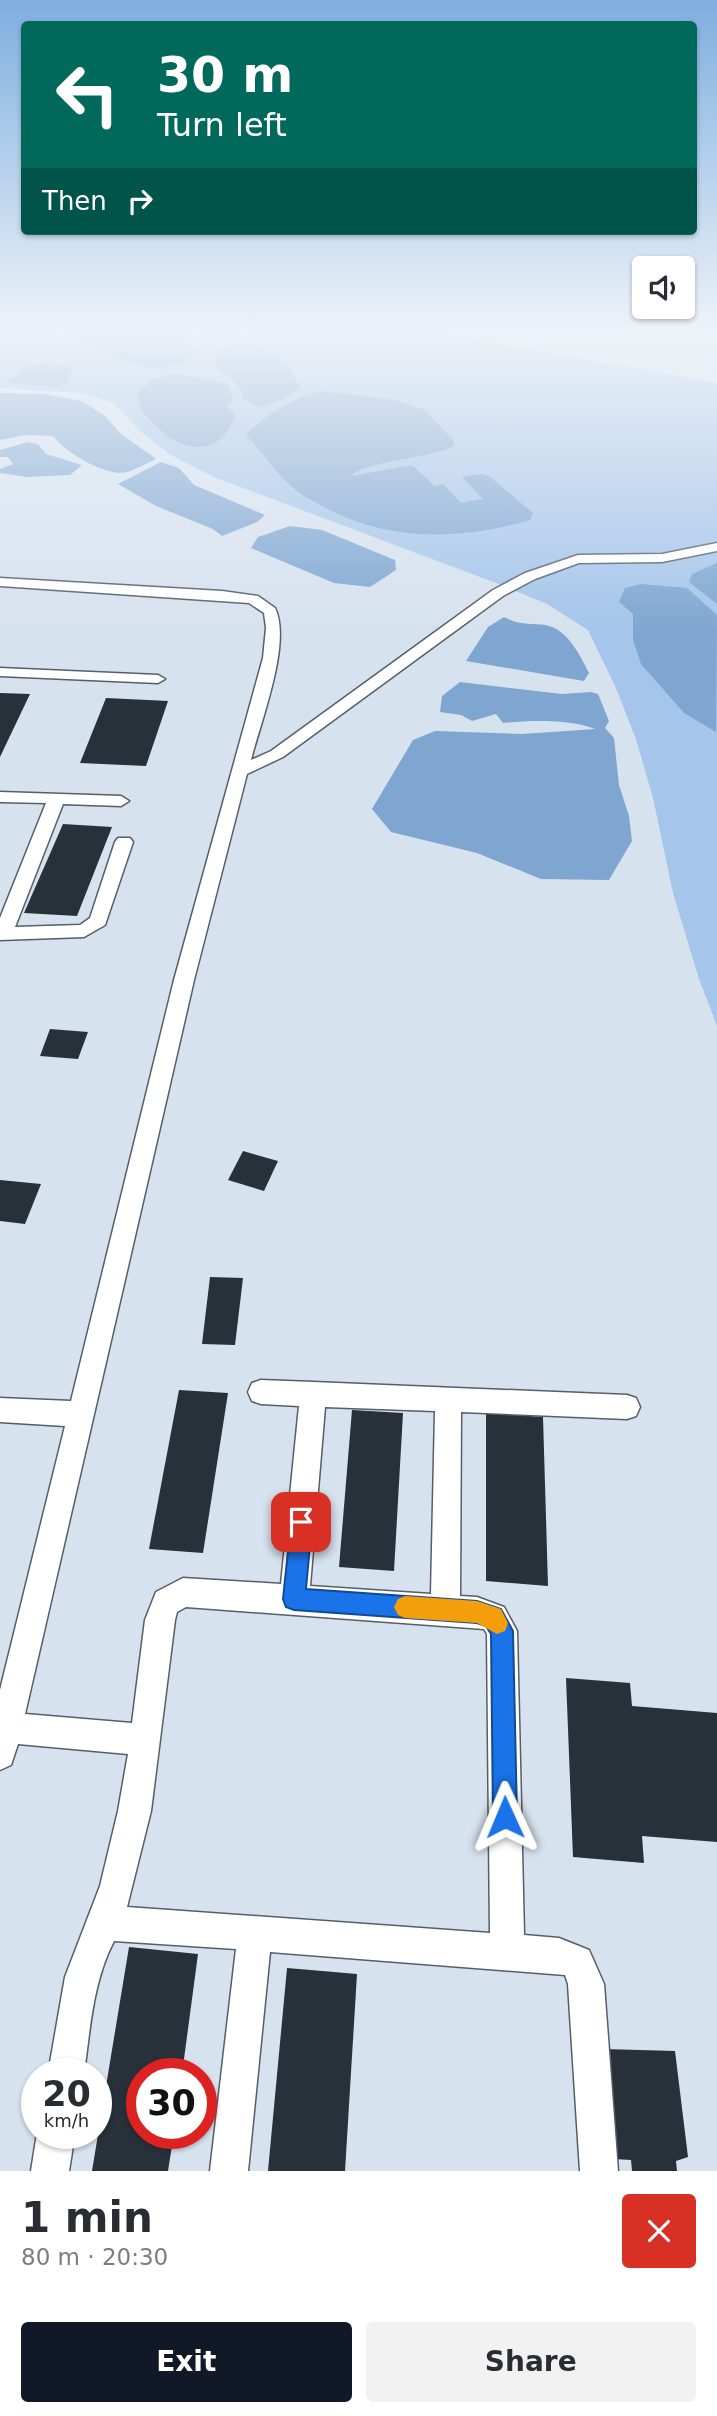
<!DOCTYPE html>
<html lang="en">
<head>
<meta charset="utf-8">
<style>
	body { margin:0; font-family:"DejaVu Sans",sans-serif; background:#f2f2f3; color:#2b2b33; height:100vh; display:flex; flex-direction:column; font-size:26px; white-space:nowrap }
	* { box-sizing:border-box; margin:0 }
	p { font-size:23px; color:#7c7c81 }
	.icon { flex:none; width:38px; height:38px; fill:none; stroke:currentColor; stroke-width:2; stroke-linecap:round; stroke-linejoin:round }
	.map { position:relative; height:2171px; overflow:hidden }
	.sheet { display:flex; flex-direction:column; background:#fff; flex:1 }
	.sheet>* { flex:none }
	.banner { position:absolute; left:21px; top:21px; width:676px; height:214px; border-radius:7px; box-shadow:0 2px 5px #0004; background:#00695c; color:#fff; overflow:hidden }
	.controls { position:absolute; left:632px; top:256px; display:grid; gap:14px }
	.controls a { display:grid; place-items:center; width:63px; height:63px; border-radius:7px; background:#fff; box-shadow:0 2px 5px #0004; font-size:35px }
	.speed { position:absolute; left:21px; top:2058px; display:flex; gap:14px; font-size:35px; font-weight:700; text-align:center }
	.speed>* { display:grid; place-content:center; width:91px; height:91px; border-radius:50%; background:#fff; box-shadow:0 2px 5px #0004; line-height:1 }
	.speed small { font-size:18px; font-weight:400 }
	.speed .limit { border:10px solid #d22; background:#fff; color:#111 }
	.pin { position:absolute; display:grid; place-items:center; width:60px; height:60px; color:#fff; margin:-30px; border-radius:14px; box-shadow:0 4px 10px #0006 }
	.me { position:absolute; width:77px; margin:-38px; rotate:359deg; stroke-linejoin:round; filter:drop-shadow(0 0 5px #0008) }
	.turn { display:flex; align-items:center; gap:24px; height:147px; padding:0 21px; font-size:32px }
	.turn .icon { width:91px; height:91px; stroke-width:2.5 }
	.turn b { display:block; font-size:49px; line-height:60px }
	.then { display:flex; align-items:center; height:66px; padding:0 21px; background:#0003; gap:14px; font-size:26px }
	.round { display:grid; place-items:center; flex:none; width:74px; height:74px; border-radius:7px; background:#f2f2f3 }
	.overview { display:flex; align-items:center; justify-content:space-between; height:119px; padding:0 21px }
	h1 { font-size:42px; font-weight:700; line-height:52px }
	.action { display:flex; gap:14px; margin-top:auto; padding:14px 21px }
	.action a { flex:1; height:80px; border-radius:7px; background:#111827; color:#fff; font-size:28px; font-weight:700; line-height:80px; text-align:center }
	.action a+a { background:#f2f2f3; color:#2b2b33 }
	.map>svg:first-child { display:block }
	.green { fill:#a5c5ea }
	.water { fill:#7fa6d1 }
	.building { fill:#28313a }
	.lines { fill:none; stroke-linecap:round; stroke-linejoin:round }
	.street-casing { stroke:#555e69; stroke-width:3 }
	.street { fill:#fff; fill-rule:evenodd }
	.route { fill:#1a73e8; stroke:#114b97; stroke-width:2 }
	.slow { fill:#f59e0b }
</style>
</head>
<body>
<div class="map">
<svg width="717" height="2171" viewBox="0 0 717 2171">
	<rect width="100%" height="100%" fill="#d7e2ef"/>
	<!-- green -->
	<g class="green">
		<polygon points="0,326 398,326 717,383 717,544 660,555 591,558 504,586 214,477 171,455 141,432 114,403 80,393 0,388"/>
		<polygon points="717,551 717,1026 699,979 673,893 653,798 636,739 615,686 588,630 547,604 513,590 579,562 630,562"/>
	</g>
	<!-- water -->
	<g class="water">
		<path d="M50,326H158L181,336L199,354C187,361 171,368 157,368C130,368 77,338 50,326Z"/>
		<polygon points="185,326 260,326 222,340"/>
		<path d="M237,344H252L287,363L300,388L282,399L259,407L244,400C242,384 228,375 216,368L218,351Z"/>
		<polygon points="31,364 73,366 68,383 57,388 7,382"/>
		<path d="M175,373L228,384L233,400L226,406L235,414C223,458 182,454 155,425C151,420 144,415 141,409C139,404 139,398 138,393L152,380Z"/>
		<path d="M322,391L396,400L425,410L454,441V446C429,459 366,460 351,476L412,465L435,486L443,484L461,503L483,499L462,477L482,474L489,476L533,513L530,520C459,541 386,542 320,505C313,500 303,497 297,491C278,476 263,453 246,435C264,415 294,397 322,391Z"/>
		<path d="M0,393L45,394L81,401L104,415L120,433L156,459C146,463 131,473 120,473C99,472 65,452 53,436L26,435L0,440Z"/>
		<polygon points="28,442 38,444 46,454 82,465 70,475 28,477 0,473 0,469 13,464 8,457 0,457 0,450"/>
		<polygon points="161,462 179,468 194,485 265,515 257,522 222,536 213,529 156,506 118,484"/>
		<polygon points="290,526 322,530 395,560 396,570 370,587 334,583 251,548 258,537"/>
		<polygon points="717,563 717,604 689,582 692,574"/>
		<polygon points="641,584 687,588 717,615 716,732 684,713 641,664 633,640 633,614 619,602 625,588"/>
		<path d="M504,617C524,628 535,621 552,627C570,634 581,657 589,673L584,681L466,661L488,627Z"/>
		<path d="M460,682L562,694L591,692L598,694L609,721L605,728L614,738L619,785L629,816L632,841L609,880L541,879L477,853L391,832L372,809L413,740L435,731L522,734L595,729C571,719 530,720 503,723L496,714L472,721L461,715L440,712L442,696Z"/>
	</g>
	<!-- building -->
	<g class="building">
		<polygon points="0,693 30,694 0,757"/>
		<polygon points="106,698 168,701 146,766 80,763"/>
		<polygon points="63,824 112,827 77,916 24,913"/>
		<polygon points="50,1029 88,1032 78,1059 40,1056"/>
		<polygon points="243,1151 278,1161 264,1191 228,1180"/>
		<polygon points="0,1180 41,1184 25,1224 0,1221"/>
		<polygon points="210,1277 243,1278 235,1345 202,1344"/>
		<polygon points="179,1390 228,1393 203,1553 149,1549"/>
		<polygon points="352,1410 403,1413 394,1571 339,1567"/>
		<polygon points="486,1413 543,1417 548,1586 486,1581"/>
		<polygon points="566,1678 630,1683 632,1706 717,1713 717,1842 642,1836 644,1863 573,1857"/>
		<polygon points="129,1947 198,1954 182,2074 142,2074 142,2133 174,2133 168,2171 92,2171"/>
		<polygon points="287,1968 357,1974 345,2171 268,2171"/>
		<polygon points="604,2049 675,2051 688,2157 676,2161 677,2171 632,2171 631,2160 613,2159"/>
	</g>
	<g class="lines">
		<!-- street casing -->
		<g class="street-casing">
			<g id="street">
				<path d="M717,543V551L662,562L579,563L535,579L503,596L283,757L247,774L194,980L25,1714L132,1723L145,1620L156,1592L183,1578L281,1584L299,1406L261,1404L252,1401L248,1392L252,1383L261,1380L313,1382L627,1395L636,1398L640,1407L636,1416L627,1419L461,1412L460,1596L477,1597L504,1607L517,1631L524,1935L559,1938L589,1950L604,1984L618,2171H580L568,1984L565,1975L270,1952L248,2171H210L236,1949L114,1941C93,1981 90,2029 84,2074H48L65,1977L100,1886L118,1811L128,1754L18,1744L11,1765L0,1770V1690L65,1426L0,1422V1398L71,1401L174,980L263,658L266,628L264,613L249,603L0,586V578L222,591L258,596L275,608C292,643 260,723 251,760L271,751L493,590L525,573L578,555L662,554ZM325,1407L435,1411L431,1594L310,1586ZM186,1607L484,1629L487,1634L490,1933L127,1907L151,1811L175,1620L177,1612Z"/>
				<polygon points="0,668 158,675 165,679 158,683 0,676"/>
				<polygon points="0,792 121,796 129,801 121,806 63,804 15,927 80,925 90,918 115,842 118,838 130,838 133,842 105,925 84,937 0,940 0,918 46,803 0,802"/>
				<polygon points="37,2133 75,2133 69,2171 31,2171"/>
			</g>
		</g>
		<!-- street -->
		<use href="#street" class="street"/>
	</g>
	<!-- sky -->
	<linearGradient id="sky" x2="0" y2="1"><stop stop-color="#7eaedf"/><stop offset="0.52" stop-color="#edf2f8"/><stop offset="1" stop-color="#edf2f8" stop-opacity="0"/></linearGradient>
	<rect width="717" height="630" fill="url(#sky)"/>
	<!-- route -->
	<polygon class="route" points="301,1512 309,1515 312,1522 306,1589 477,1601 501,1609 513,1631 517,1817 514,1826 505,1830 496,1826 493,1817 491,1634 486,1626 477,1623 294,1610 286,1607 283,1599 291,1522 294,1515"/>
	<!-- slow -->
	<polygon class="slow" points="405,1596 477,1601 501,1609 508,1623 505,1631 497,1634 477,1623 405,1618 398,1615 394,1607 398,1599"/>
</svg>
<div class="controls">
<a><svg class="icon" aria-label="sound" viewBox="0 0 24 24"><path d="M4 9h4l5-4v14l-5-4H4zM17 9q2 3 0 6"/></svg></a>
</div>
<div class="speed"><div>20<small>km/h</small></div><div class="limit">30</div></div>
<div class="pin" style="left:301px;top:1522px;background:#d93025"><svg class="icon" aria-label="arrive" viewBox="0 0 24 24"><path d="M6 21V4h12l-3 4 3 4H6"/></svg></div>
<svg class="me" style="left:505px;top:1817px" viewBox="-20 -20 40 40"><path d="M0-17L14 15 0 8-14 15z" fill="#1a73e8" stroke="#fff" stroke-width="4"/></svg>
<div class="banner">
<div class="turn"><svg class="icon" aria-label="left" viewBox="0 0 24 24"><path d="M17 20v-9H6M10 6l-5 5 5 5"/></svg><div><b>30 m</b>Turn left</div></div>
<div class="then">Then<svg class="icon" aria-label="right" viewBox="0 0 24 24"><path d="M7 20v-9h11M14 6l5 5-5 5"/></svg></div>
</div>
</div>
<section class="sheet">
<div class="overview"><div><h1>1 min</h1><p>80 m · 20:30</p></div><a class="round" style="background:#d93025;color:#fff"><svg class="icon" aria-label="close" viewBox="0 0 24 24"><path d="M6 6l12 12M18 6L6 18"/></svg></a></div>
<div class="action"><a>Exit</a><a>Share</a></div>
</section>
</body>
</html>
